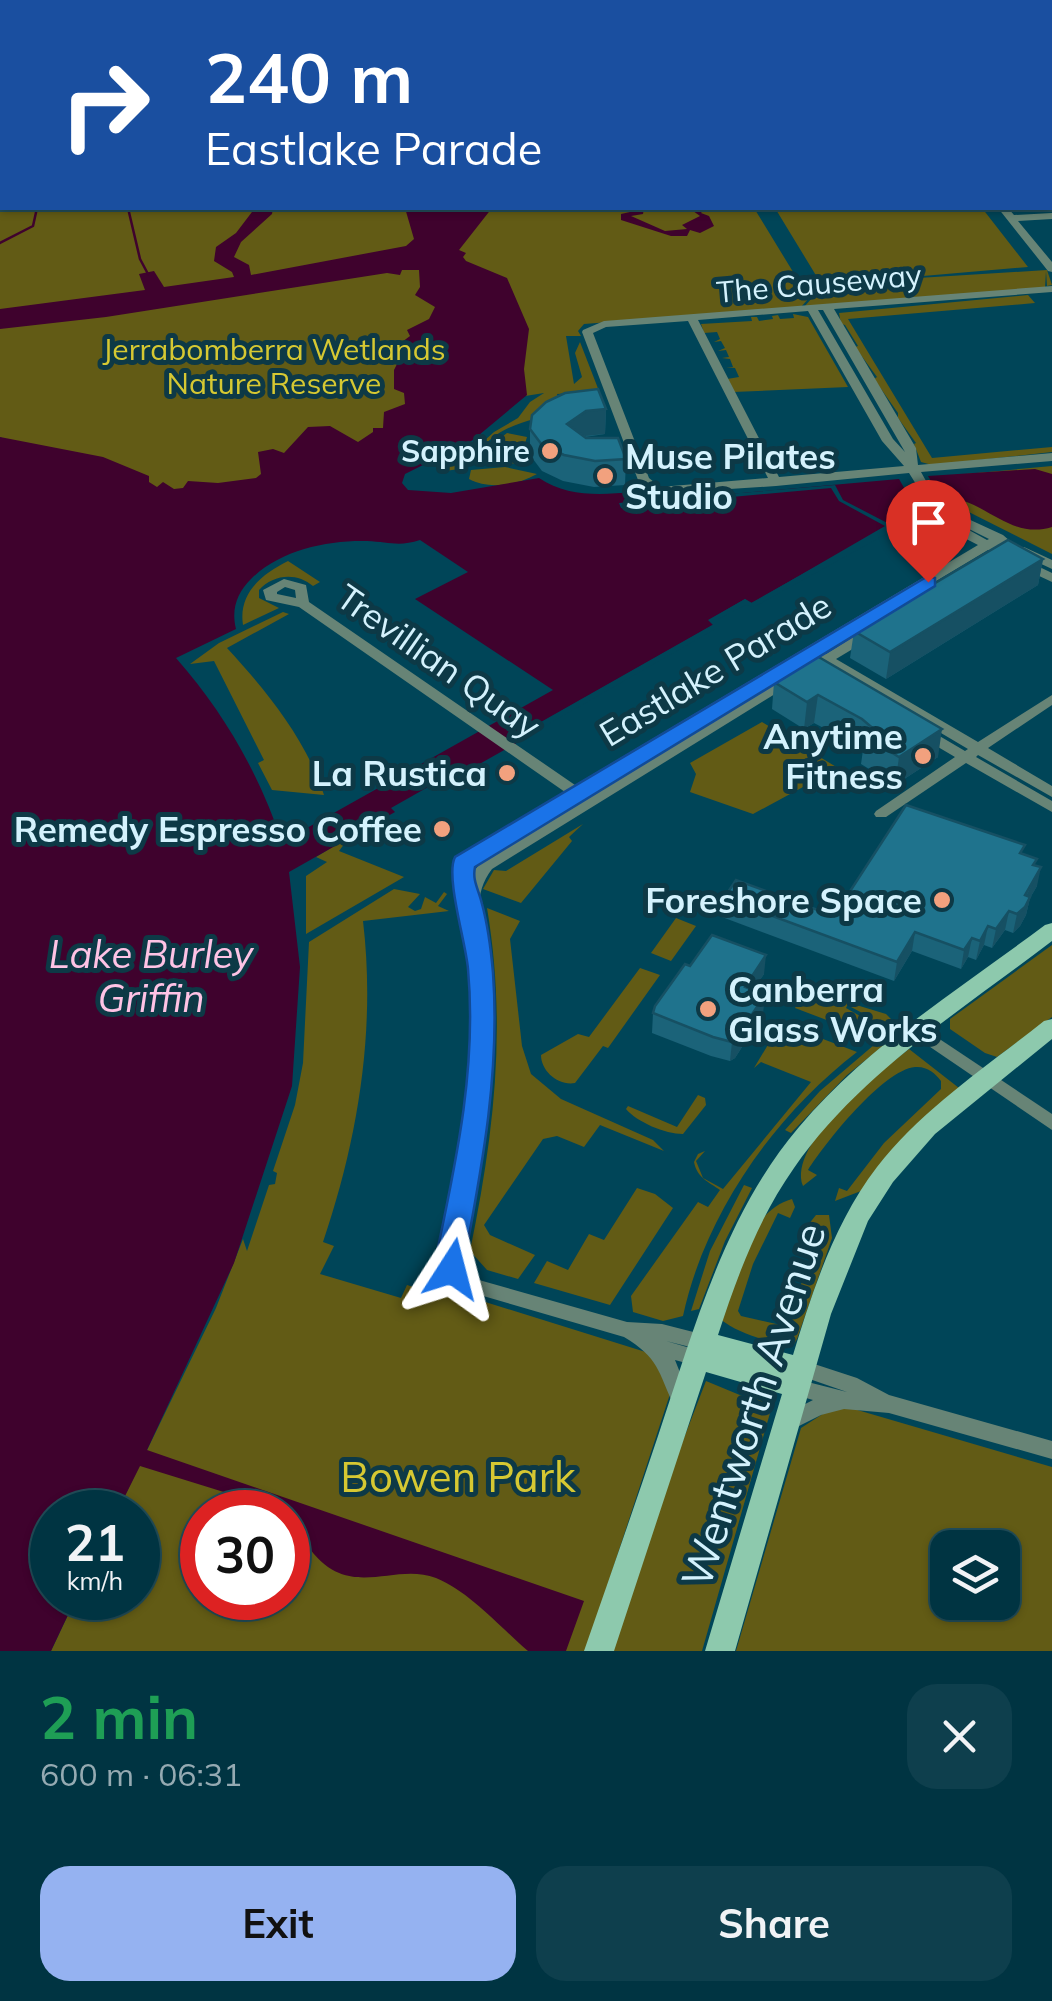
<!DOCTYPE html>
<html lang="en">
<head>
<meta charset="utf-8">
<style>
	body { margin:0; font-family:Mulish,sans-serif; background:#0e3f4d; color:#f1f3f6; height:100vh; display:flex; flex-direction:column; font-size:38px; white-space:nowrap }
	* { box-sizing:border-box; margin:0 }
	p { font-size:32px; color:#95aab2 }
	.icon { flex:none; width:55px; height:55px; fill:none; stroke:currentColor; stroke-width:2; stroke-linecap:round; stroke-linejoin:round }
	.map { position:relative; height:1651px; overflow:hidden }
	.drawer { display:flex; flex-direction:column; background:#003442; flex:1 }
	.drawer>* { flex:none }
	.banner { position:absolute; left:0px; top:0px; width:1052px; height:210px; box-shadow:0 2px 8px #0004,0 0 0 2px #224f5b; background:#1a4fa0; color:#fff; overflow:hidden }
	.buttons { position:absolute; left:930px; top:1530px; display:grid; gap:20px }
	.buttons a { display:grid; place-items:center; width:90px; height:90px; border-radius:20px; background:#003442; box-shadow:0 2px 8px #0004,0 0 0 2px #224f5b; font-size:50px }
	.speed { position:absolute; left:30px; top:1490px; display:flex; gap:20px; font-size:50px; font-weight:700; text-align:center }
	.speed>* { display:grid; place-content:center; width:130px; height:130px; border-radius:50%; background:#003442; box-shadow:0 2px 8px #0004,0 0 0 2px #224f5b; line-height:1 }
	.speed small { font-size:25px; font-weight:400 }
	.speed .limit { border:15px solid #d22; background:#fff; color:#111 }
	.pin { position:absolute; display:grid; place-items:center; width:85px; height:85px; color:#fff; margin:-102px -42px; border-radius:50% 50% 50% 0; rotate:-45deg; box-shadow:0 0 10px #0007 }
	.pin .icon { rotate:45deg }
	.me { position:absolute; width:110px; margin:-55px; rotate:9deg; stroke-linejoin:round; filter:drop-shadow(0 0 8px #0008) }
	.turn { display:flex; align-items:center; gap:35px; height:210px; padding:0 40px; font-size:45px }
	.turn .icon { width:130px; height:130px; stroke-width:2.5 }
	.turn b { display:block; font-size:70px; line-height:85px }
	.round { display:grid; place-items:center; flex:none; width:105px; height:105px; border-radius:30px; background:#0e3f4d }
	.headline { display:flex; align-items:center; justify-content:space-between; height:170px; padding:0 40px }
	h1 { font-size:60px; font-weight:700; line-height:75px; color:#1e9e55 }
	.cta { display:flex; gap:20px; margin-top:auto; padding:20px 40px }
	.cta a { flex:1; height:115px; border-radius:30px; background:#95b2f1; color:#111; font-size:40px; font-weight:700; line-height:115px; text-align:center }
	.cta a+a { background:#0e3f4d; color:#f1f3f6 }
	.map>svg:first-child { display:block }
	.green { fill:#625b15; fill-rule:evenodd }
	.water { fill:#3f022d; fill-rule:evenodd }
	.pier { fill:#004558 }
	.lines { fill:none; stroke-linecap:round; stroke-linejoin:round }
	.stream { stroke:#3f022d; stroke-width:2.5 }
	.minor { fill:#678476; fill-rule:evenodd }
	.major { fill:#8dc9ad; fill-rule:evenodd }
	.wall { fill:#1b6379 }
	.shaded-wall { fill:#165063 }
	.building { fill:#1f738d; stroke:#165063; stroke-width:2.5 }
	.route { fill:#1a73e8; stroke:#114b97; stroke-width:2.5 }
	.poi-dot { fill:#f2a17e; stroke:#0d3946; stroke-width:4 }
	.labels { text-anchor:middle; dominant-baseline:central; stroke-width:10; stroke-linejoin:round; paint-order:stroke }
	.far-street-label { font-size:30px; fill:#d4f2fd; stroke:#0d3946 }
	.far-park-label { font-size:30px; fill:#d6c832; stroke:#0d3946 }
	.far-poi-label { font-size:30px; font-weight:bold; fill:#d4f2fd; stroke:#0d3946; text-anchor:end }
	.poi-label { font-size:35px; font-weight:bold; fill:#d4f2fd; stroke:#0d3946; text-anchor:end }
	.street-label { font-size:35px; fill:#d4f2fd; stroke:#0d3946 }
	.water-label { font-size:38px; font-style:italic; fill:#fec3e5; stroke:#0d3946 }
	.near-street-label { font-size:42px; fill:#d4f2fd; stroke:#0d3946 }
	.near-park-label { font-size:42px; fill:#d6c832; stroke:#0d3946 }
</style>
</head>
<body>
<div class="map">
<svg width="1052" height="1651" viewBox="0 0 1052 1651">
	<rect width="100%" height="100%" fill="#004558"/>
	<!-- green -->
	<g class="green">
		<path d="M0,0H824L2,2V208H754L809,298L801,307L584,324L578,331L581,336H566L574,384L582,377L575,353L580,342L599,391L557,394L563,413C538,418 513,422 492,438C482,446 479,454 468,460L466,468L438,472L440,465L474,450L494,432L518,418L530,402L544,393L519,397L275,559L0,437Z"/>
		<polygon points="775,208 982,208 1028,267 854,282 1047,270 1052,285 1047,286 1046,271 1045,288 804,307 812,298 807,284 820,282"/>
		<polygon points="1028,295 1035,303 848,319 932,458 1052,447 1052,452 932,465 921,462 914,444 916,443 898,418 898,413 874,379 877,377 855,347 858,346 845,325 841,324 839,313"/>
		<polygon points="793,314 808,317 848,387 733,392 727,379 739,377 735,368 726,367 733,367 730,359 722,358 729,357 726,350 718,351 725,348 721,341 714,342 720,339 717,332 704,333 701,324 752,321 751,317 757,317 759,321 773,319 772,316 778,315 780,319 794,318"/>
		<polygon points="507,433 527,437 523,450 527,464 486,463 489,447"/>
		<polygon points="1052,466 1052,554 949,502 933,477"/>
		<path d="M505,467L537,474C518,485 489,490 469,479L471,470Z"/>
		<path d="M288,561L320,582L313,586C297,572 273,574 259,590V598L279,608L243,625C238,593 262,574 288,561Z"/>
		<path d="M283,612L289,614L227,648C264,688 307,740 324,795L272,790L258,763L264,760L214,661L190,664L219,643Z"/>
		<polygon points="762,722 838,768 753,814 690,792 696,774 690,763"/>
		<polygon points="583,824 569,837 572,841 521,903 483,889 494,870 506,871"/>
		<polygon points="341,842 345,843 339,851 404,877 306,934 306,876 327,862 316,857"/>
		<path d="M394,889L420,894L408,907L415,911L421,909L425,897L436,903L444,892L447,894L438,906L449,911L363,921C376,1030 358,1139 323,1242L334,1246L320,1274L401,1298L407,1285L429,1292L447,1290L652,1354L670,1394L586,1651H51L76,1598H138V1512H117L216,1308L243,1239L247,1251L269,1185L275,1184L277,1173L273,1171L295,1105L303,1063L309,942ZM202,1512H288V1598H202Z"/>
		<path d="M487,908L520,921L510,939L522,1046L531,1074L561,1099L653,1140L664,1151L600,1125L584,1147L557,1136L543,1139L484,1225L490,1235L535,1255L518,1279L487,1270L470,1251C494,1135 507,1026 487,908Z"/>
		<polygon points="676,918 696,926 671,961 651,953"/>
		<polygon points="1052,945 1052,1017 997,1057 985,1053 950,1029 950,1019"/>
		<path d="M640,968L660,975L608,1048L603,1046L575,1083C558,1086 541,1071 541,1055L578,1034L589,1037Z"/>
		<polygon points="813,989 849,1002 846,1008 860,1016 864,1014 851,1007 853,1004 886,1014 894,1022 874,1038 795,1008 805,992"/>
		<path d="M781,1023L857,1052C775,1115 705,1213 683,1316L663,1321L633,1312L631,1296L698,1202L708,1207L720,1190C709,1182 697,1178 694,1162L698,1154L705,1151L696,1161L703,1178L723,1189L811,1082L761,1062L754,1068Z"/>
		<polygon points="888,1033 893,1038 847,1075 791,1133 785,1130 820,1091"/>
		<path d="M909,1049L959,1088L861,1191L835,1201L839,1188L847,1191L884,1143L941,1089V1081C935,1073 927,1066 915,1067C883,1070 825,1143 808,1170L817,1175L803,1186C787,1143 878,1073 909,1049Z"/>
		<path d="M698,1095L705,1098L706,1105L683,1134C665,1134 637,1122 626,1109L628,1106L677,1127Z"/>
		<polygon points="744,1185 752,1188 725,1241 699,1309 691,1311 710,1251"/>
		<polygon points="637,1188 655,1194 673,1208 610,1305 534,1283 547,1261 568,1270 589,1234 604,1240"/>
		<path d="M792,1199L795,1207L790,1218L778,1213L753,1264L738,1311L741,1316L785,1326L821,1232L808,1225L816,1215H829L832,1238L797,1339L794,1344C769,1343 739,1334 720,1319C734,1280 747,1211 792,1199Z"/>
		<polygon points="706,1381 747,1398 774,1399 702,1651 611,1651 665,1487"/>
		<path d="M832,1408L854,1409L1052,1467V1651H736L801,1428ZM948,1548H1002V1602H948Z"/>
	</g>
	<!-- water -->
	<g class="water">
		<path d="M255,208H273L272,214L241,242L234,257L249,265L251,275L406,246L414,239L405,208H492L459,250L466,253L463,257L466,261L507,278L529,329L524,369L527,395L473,440L405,474L402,483L408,490L451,493L539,478C567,497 600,495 633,492L636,501L642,502L899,479L919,514L895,527L890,525L751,603L745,599L709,620L714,624L525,731L527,737L446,783L444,778L391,808L395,812L289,872L300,967L292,1086L234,1263L147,1450L584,1601L566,1651H528C500,1627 470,1592 436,1578C392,1561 348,1604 307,1545C300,1535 290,1524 288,1512L140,1466L117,1512H52V1598H76L51,1651H0V437L103,457L149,476V482L157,487L163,482L174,489L183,488L188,481L218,483L256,478L261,474L258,452L273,449L284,453L308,427L330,426L358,442L373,432V428H383L384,412L405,404L404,393L394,389V370L399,360L423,351L416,344L402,342L410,336L407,330L429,319L435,307L415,295L420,287L419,270H402L400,275L387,273L106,317L0,329V309L145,290L139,274L154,271L164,287L234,277L232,272L214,261L216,247L236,233ZM420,540L468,572L415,599L553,690L282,842C258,772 225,714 176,658L236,629C231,609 237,593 251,579C280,550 327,540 367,541C389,542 399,547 420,540Z"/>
		<polygon points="623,208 644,208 643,214 631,216 665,231 687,229 682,225 700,216 689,208 705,208 701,213 709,216 714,226 700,233 690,230 687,236 671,236 621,220 621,214 630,212"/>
		<path d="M1035,469L1052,474V527C1007,541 981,494 941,498L928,476Z"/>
	</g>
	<!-- pier -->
	<polygon class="pier" points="835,485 843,500 897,528 754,607 745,605 717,620 717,628 531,734 528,739 524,732 713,625 708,620 745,599 752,603 885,526 839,501 831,488 645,505 639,510 621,508 619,503"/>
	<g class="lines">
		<!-- stream -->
		<g class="stream">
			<polyline points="128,208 140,259 148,274"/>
			<polyline points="0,243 33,226 37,208"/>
		</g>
		<!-- minor -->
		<g class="minor">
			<polygon points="1052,81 1052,87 1050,88 1050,82"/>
			<polygon points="1050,131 1052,132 1052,139 1050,138"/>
			<polygon points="998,208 1008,208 1014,215 1052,213 1052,219 1018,221 1052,262 1052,272 1048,271"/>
			<path d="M1052,286V292L834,309L916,448L918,465L1052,453V461L921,472L940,506L1003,535L1010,541L1008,544L997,545L1001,549L999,552L988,550L818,652L826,654L861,632H871L873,635L871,638L836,659L978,742L1052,695V705L988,748L1052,786V797L978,755L976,757L1052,801V812L966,763L886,817H876L874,814L876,811L955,757L921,737L919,734L921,731H931L965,751L968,749L826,665L814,673H804L802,670L816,660L814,655L586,792L589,796L784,678L789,677L796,681L492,869C467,901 486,935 488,973C492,1032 491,1092 482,1151C476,1186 467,1222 459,1257L462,1268L479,1280L627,1322L662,1324L709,1336L712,1342L709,1348L702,1350L666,1341L704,1352L707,1358L704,1364L697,1366L675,1360L691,1400L688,1406L681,1409L674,1406C658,1371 659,1358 624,1337L466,1291L446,1277L441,1257L464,1151L473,1066L472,969L462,902L453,872L467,850L565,792L299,607L266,600L263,590L284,579L306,585L309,602L575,785L978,545L943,527L909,473L776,486L653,494L638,480L582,332L583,330L604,321ZM818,310H823L905,452L893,439ZM808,311L882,441L904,466L779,477L698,320ZM688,321L768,478L660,487L649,478L593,333L606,327ZM949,519L989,539L987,540ZM285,587L295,590L296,598L277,594V592ZM575,799L581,801L482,861L470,876L469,872L477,858Z"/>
			<polygon points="1024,547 1052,560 1052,569 1020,554 1020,548"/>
			<polygon points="1025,560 1052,573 1052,582 1020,567 1019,564 1020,561"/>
			<polygon points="920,1026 1052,1114 1052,1130 914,1036 912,1032 914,1028"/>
			<polygon points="802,1360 857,1378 889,1395 1052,1441 1052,1459 889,1413 844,1409 821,1415 787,1432 780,1429 777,1423 780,1417 813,1400 789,1393 786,1387 789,1381 796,1379 847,1392 795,1374 792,1368 795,1362"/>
		</g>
		<!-- major -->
		<path class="major" d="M1052,923V941C962,1010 860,1073 794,1168C758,1219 737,1277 718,1335L793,1355C813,1289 835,1222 877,1167C923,1108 986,1067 1044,1021L1052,1019V1039L935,1134L893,1182L868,1221L831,1314L735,1651H705L782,1394L706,1372L614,1651H584C609,1579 634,1508 658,1436C694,1329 725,1214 799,1127C867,1046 961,988 1045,925Z"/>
	</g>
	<!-- wall -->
	<g class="wall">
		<polygon points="606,409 605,434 585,437 626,459 625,485 594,487 563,481 542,471 530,455 530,429"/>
		<polygon points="1043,559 1038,585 886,679 850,658 854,631"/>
		<polygon points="817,656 938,757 895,785 861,764 863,750 858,746 814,723 804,729 772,709 774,682"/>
		<polygon points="1023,854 1035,865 1037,886 1030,898 1026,915 1020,926 1013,933 1005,930 992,948 984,945 976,960 968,957 961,969 912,951 894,981 722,917 724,898 834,916"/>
		<polygon points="690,966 764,974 753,990 763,1014 735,1058 730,1061 711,1056 652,1033 653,1013"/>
	</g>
	<!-- shaded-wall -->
	<g class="shaded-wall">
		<polygon points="606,409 605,434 585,436 567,424 586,411"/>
		<polygon points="1043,559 1038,585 886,679 890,652"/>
		<polygon points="818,695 814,723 804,729 807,702"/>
		<polygon points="942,729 938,757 895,785 899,757"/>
		<polygon points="1041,867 1037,886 1030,898 1026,915 1020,926 1013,933 1017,914"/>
		<polygon points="1009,911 1005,930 992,948 996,929"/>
		<polygon points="988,926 984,945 976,960 980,941"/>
		<polygon points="915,932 912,951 894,981 897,962"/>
		<polygon points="972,938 968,957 961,969 964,950"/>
		<polygon points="766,955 764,974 743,1006 745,987"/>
		<polygon points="765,995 763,1014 735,1058 730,1061 732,1042"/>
	</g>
	<!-- building -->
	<g class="building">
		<polygon points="598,389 606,409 586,411 567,424 586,438 618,438 626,459 595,461 564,455 542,445 530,429 532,415 546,402 565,393"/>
		<polygon points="1008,540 1043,559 890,652 854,631"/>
		<polygon points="817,656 942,729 899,757 865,736 875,730 862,719 818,695 807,702 774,682"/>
		<polygon points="906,805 1025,845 1020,853 1037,859 1033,865 1041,867 1025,895 1030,897 1025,907 1017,914 1009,911 996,929 988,926 980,941 972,938 964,950 915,932 897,962 724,898 736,880 834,916"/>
		<polygon points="712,935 766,955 745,987 765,995 736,1038 732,1042 713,1037 653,1013 655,1006 685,964 690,966"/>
	</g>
	<!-- route -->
	<path class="route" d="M928,576L935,578V586L475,867C472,881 479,890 482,904C488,926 491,950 493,973C500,1070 483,1162 465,1257L462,1277L452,1280L441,1277L436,1257C456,1162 477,1067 468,969C466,943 445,876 455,857Z"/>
	<!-- markers -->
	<g class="poi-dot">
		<circle cx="550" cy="451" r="10"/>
		<circle cx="605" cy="476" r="10"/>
		<circle cx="923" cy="756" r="10"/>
		<circle cx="507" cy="773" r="10"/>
		<circle cx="442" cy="829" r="10"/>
		<circle cx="942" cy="900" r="10"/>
		<circle cx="708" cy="1009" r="10"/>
	</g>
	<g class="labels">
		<!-- far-street labels -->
		<g class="far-street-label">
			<text transform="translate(819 283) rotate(-5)">The Causeway</text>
		</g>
		<!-- far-park labels -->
		<g class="far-park-label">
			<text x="274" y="349">Jerrabomberra Wetlands<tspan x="274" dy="34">Nature Reserve</tspan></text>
		</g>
		<!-- far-poi labels -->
		<g class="far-poi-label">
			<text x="530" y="451">Sapphire</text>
		</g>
		<!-- poi labels -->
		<g class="poi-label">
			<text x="625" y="456" text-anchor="start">Muse Pilates<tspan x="625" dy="40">Studio</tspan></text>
			<text x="903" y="736">Anytime<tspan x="903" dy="40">Fitness</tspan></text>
			<text x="487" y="773">La Rustica</text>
			<text x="422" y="829">Remedy Espresso Coffee</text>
			<text x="922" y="900">Foreshore Space</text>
			<text x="728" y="989" text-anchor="start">Canberra<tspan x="728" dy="40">Glass Works</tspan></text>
		</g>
		<!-- street labels -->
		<g class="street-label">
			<text transform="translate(439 661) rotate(35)">Trevillian Quay</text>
			<text transform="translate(715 669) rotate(-31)">Eastlake Parade</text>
		</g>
		<!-- water labels -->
		<g class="water-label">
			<text x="151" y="954">Lake Burley<tspan x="151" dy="44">Griffin</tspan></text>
		</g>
		<!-- near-street labels -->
		<g class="near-street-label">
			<text transform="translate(753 1405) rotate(-72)">Wentworth Avenue</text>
		</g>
		<!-- near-park labels -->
		<g class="near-park-label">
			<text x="458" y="1476">Bowen Park</text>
		</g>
	</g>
</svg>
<div class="buttons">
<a><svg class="icon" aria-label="layers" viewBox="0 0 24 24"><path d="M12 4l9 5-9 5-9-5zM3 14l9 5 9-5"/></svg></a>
</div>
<div class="speed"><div>21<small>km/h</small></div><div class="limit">30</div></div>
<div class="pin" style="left:928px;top:582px;background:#d93025"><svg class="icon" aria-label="arrive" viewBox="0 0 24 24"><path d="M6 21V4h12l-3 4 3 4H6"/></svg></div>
<svg class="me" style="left:452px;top:1269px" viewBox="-20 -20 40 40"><path d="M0-17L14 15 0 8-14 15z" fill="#1a73e8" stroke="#fff" stroke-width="4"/></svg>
<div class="banner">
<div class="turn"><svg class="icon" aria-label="right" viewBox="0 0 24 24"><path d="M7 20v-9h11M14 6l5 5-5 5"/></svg><div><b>240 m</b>Eastlake Parade</div></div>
</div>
</div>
<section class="drawer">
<div class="headline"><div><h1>2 min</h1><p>600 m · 06:31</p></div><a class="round"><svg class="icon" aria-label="close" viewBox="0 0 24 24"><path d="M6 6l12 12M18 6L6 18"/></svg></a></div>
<div class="cta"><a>Exit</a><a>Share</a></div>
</section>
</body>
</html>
